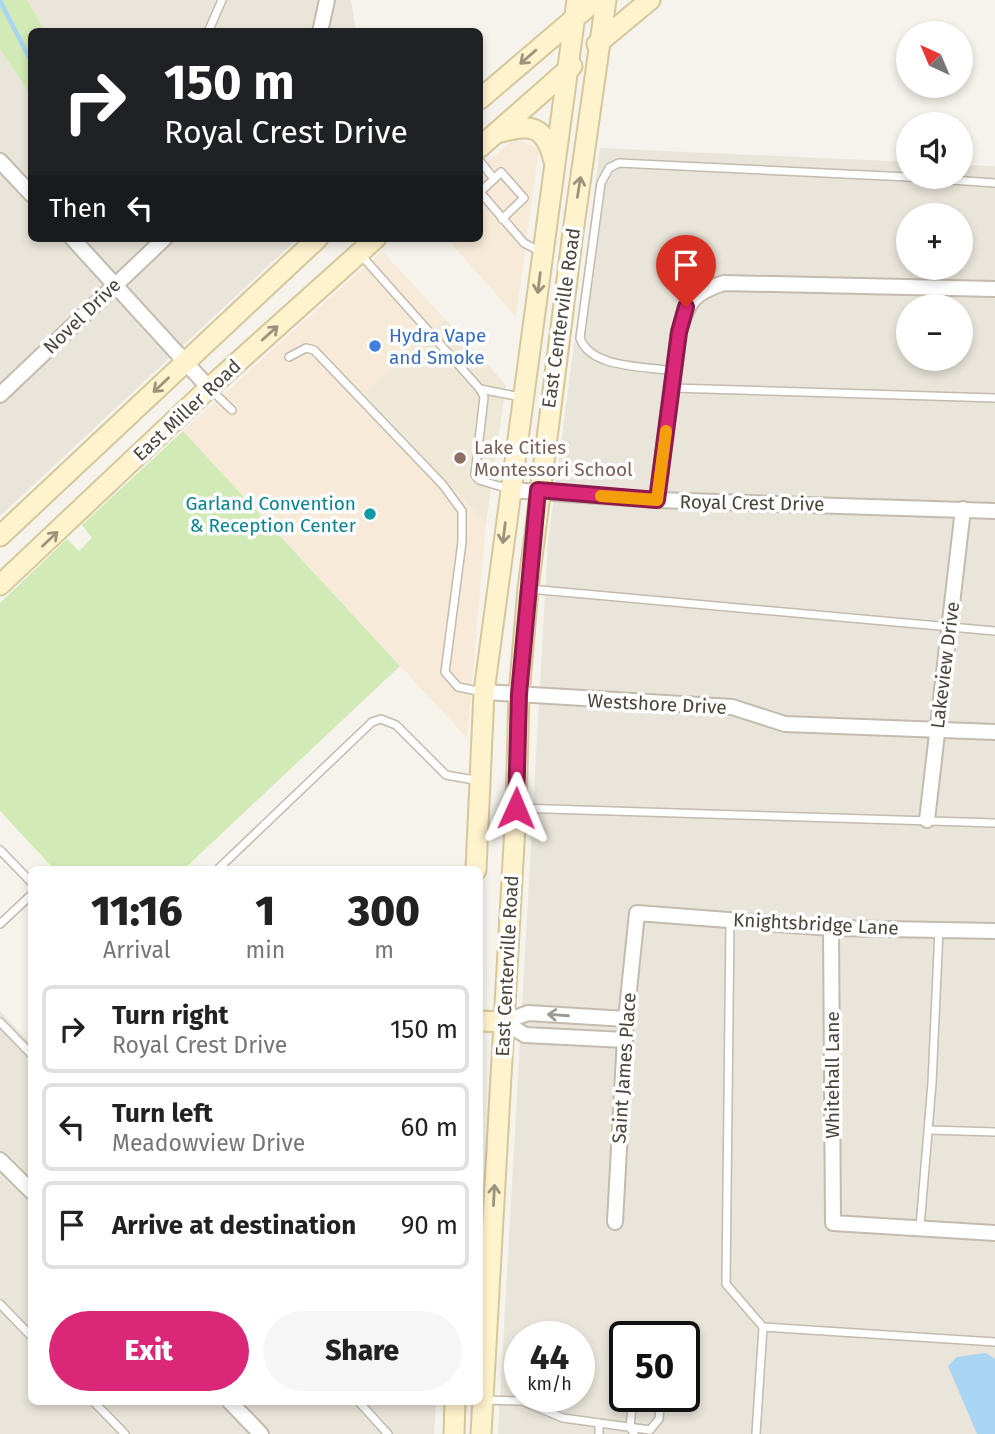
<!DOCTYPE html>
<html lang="en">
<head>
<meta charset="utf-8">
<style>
	body { margin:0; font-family:"Fira Sans",sans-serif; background:#f6f6f6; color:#222; height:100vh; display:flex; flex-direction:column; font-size:26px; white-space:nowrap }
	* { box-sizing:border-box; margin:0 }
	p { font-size:23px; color:#767676 }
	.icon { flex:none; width:38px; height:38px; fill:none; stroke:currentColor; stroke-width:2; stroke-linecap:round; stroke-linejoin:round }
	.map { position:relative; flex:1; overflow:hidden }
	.details { position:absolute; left:28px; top:866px; width:455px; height:539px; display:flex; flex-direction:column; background:#fff; border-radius:10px; box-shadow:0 4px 10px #0003 }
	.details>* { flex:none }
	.hud { position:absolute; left:28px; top:28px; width:455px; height:214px; border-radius:10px; box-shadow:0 4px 10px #0003; background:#202124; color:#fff; overflow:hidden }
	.needle { width:46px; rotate:316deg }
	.tools { position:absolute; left:896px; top:21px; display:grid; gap:14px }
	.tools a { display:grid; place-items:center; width:77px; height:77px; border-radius:50%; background:#fff; box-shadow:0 4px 10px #0003; font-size:35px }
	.speed { position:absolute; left:504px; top:1321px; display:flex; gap:14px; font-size:35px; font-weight:700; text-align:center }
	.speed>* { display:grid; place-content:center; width:91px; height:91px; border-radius:50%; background:#fff; box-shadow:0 4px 10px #0003; line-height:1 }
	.speed small { font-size:18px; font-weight:400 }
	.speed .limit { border:4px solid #111; border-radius:10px; background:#fff; color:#111 }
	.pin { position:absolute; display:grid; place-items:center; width:60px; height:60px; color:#fff; margin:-72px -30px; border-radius:50% 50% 50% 0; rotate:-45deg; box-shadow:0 0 7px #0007 }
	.pin .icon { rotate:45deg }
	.me { position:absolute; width:77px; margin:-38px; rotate:1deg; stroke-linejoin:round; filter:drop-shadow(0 0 5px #0008) }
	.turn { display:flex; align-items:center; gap:24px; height:147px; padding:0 21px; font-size:32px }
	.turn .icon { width:91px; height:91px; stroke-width:2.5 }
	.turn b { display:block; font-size:49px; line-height:60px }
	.then { display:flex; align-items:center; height:66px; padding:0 21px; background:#0003; gap:14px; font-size:26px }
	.eta { display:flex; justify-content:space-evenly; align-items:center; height:119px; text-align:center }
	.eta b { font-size:42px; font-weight:800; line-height:49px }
	.action { display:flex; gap:14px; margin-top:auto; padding:14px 21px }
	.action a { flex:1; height:80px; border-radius:42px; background:#db2777; color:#fff; font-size:28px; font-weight:800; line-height:80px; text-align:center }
	.action a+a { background:#f6f6f6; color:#222 }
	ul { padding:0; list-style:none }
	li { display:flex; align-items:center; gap:21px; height:88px; margin:0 14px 10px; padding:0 7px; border:4px solid #e0e0e0; border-radius:10px }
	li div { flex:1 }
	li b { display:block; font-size:26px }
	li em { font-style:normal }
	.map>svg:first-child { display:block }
	.residential { fill:#eae5da; fill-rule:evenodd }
	.commercial { fill:#f7ead8 }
	.education { fill:#efe8d6 }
	.green { fill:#d2eab5 }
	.water { fill:#a9d4f2 }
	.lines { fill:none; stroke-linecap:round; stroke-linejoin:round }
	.stream { stroke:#a9d4f2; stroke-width:4.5 }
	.service-casing { stroke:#c2bbae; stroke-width:10 }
	.minor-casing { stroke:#c2bbae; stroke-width:18 }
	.secondary-casing { stroke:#d6c79b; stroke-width:23 }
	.service { stroke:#fff; stroke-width:7 }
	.minor { stroke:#fff; stroke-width:14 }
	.secondary { stroke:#fff3cd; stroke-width:19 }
	.oneway { stroke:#9c937c }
	.oneway2 { stroke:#9c9892 }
	.route-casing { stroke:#8e194d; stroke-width:18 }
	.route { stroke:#db2777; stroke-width:12 }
	.slow { stroke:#f59e0b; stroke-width:12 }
	.shop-dot { fill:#3f7fe0; stroke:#fff; stroke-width:2.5 }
	.education-dot { fill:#8d6e63; stroke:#fff; stroke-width:2.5 }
	.culture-dot { fill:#0f9aa8; stroke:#fff; stroke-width:2.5 }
	.labels { text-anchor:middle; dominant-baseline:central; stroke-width:7; stroke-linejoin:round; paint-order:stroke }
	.street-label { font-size:19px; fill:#4b4439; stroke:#fff }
	.shop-label { font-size:19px; fill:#366cbe; stroke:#fff; text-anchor:start }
	.education-label { font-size:19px; fill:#785e54; stroke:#fff; text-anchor:start }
	.culture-label { font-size:19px; fill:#0d838f; stroke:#fff; text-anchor:end }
</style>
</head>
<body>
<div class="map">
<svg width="995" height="1434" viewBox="0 0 995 1434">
	<rect width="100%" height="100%" fill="#f6f3ec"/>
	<!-- residential -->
	<g class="residential">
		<polygon points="27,0 351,0 356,31 45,31"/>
		<polygon points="0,49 31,96 32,238 298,238 0,516"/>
		<path d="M600,148L908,162V177H961V165L995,166V1434H498L548,542ZM908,215H961V268H908ZM908,306H961V359H908ZM520,1337H579V1396H520ZM625,1337H684V1396H625Z"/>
		<polygon points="0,1011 31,1044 32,1402 436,1402 434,1434 0,1434"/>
	</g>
	<!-- commercial -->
	<g class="commercial">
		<polygon points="514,139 539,148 516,317 447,238 480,238 480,168"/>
		<polygon points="382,251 446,320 364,394 486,523 467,738 183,431"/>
	</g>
	<!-- education -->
	<polygon class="education" points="446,320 506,385 486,523 364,393"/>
	<!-- green -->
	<g class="green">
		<polygon points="0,0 27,0 45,31 32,32 31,96 0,49"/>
		<polygon points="183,431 400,666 183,870 55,870 0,811 0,603 67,539 79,551 92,538 82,525"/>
	</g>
	<!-- water -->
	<polygon class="water" points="986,1353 995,1359 995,1434 977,1434 948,1366 957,1357"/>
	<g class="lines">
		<!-- stream -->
		<polyline class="stream" points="0,1 32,63"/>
		<!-- service casing -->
		<g class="service-casing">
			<g id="service">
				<polyline points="208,32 222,0"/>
				<polyline points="480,161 494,179 480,192"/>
				<polyline points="908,177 995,183"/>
				<polyline points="494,179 501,172 524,198 502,219"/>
				<polyline points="480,192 524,243 541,252"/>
				<polyline points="360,254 480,389 484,397 475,475 479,480 509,489"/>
				<polyline points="289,357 306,348 314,350 443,485 462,511 462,542 445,672 458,687 483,692"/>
				<path d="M674,371C645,366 591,369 580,338L601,183L609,168L619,163L908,177"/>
				<polyline points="672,388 995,398"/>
				<polyline points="210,389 232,410"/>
				<polyline points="480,389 521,397"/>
				<polyline points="529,589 995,631"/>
				<polyline points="517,808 995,823"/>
				<polyline points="0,850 32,883"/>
				<polyline points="217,870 372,722 381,719 396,725 446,775 480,781"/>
				<polyline points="730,921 726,1284 763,1327 995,1342"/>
				<polyline points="0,924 32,894"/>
				<polyline points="0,1022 32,1055"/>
				<polyline points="929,1130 995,1132"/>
				<polyline points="920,1227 932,1083 939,930"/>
				<polyline points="0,1304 32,1337"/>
				<polyline points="633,1396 630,1427 634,1434"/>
				<polyline points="484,1400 522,1401 563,1418 650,1430 659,1419 661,1396"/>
				<polyline points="94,1402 125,1434"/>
				<polyline points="359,1402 388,1434"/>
				<polyline points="599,1434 599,1423"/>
				<polyline points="756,1434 763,1327"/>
			</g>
		</g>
		<!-- minor casing -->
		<g class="minor-casing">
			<g id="minor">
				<polyline points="320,32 327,0"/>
				<polyline points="0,161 32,195"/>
				<polyline points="72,238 209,388"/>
				<polyline points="0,395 165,238"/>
				<polyline points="510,490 657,500 995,511"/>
				<path d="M657,500L679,332C688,301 693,293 724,283L995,289"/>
				<polyline points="484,692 732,707 785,724 995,732"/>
				<polyline points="927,820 963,509"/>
				<polyline points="831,928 833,1223 995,1233"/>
				<polyline points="625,1040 525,1035 504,1022 528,1013 626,1019"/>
				<polyline points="0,1160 32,1192"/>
				<polyline points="615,1222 626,1019 637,913 831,928 995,931"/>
				<polyline points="230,1402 261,1434"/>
			</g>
		</g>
		<!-- secondary casing -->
		<g class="secondary-casing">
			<g id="secondary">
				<polyline points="597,44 650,0"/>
				<polyline points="480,99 596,0"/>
				<path d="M497,133C531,123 545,125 554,161"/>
				<polyline points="480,147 572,66"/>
				<polyline points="0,536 318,238"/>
				<polyline points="0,585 209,388 376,238"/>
				<polyline points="476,870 484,692 577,0"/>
				<polyline points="480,1021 504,1022"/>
				<polyline points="454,1434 455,1402"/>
				<polyline points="481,1434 516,808 519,694 528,589 573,232 606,0"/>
			</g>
		</g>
		<!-- service -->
		<use href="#service" class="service"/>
		<!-- minor -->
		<use href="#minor" class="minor"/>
		<!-- secondary -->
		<use href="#secondary" class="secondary"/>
	</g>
	<!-- one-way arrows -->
	<defs><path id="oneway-shaft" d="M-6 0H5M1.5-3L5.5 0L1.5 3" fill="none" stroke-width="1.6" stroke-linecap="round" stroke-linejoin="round" transform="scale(1.75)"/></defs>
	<g class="oneway">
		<use href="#oneway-shaft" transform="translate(528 57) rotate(139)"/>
		<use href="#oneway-shaft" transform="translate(579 187) rotate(-81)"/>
		<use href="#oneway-shaft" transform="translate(539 283) rotate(97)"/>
		<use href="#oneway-shaft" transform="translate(270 333) rotate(-42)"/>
		<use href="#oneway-shaft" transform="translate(161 385) rotate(137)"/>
		<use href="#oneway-shaft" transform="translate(504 533) rotate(97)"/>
		<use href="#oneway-shaft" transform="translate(50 539) rotate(-43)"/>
		<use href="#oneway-shaft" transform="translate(494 1195) rotate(-87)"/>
	</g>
	<use class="oneway2" href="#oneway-shaft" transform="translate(558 1015) rotate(-176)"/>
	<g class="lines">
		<!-- route casing -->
		<g class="route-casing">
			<polyline id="route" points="516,808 519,694 538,490 657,500 679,332 686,307"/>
		</g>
		<!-- route -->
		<use href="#route" class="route"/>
		<!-- slow -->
		<polyline class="slow" points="601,496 657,500 666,431"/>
	</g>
	<!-- markers -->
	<circle class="shop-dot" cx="375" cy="346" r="7"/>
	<circle class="education-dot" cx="460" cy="458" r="7"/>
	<circle class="culture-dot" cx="370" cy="514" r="7"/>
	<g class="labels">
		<!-- street labels -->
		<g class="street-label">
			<text transform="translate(82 316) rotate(-44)">Novel Drive</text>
			<text transform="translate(561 318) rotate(-82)">East Centerville Road</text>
			<text transform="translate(187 410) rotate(-43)">East Miller Road</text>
			<text transform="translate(752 503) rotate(1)">Royal Crest Drive</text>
			<text transform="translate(945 665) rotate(-83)">Lakeview Drive</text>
			<text transform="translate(657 704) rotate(3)">Westshore Drive</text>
			<text transform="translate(816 924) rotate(3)">Knightsbridge Lane</text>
			<text transform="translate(507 966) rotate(-87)">East Centerville Road</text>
			<text transform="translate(624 1068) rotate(-86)">Saint James Place</text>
			<text transform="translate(832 1075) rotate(-90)">Whitehall Lane</text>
		</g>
		<!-- shop labels -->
		<g class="shop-label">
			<text x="389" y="335">Hydra Vape<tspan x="389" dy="22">and Smoke</tspan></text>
		</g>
		<!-- education labels -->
		<g class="education-label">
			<text x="474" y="447">Lake Cities<tspan x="474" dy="22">Montessori School</tspan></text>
		</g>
		<!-- culture labels -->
		<g class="culture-label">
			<text x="356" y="503">Garland Convention<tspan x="356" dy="22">&amp; Reception Center</tspan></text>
		</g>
	</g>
</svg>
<div class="tools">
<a><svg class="needle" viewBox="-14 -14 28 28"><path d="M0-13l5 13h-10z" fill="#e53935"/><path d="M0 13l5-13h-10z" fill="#767676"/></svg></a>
<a><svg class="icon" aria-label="sound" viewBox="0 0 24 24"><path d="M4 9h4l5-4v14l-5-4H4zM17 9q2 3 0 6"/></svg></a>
<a>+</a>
<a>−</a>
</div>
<div class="speed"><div>44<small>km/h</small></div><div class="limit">50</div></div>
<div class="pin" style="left:686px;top:307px;background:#d93025"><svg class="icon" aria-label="arrive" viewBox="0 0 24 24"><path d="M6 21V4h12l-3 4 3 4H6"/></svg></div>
<svg class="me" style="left:516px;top:808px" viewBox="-20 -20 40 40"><path d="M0-17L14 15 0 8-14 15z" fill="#db2777" stroke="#fff" stroke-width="4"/></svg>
<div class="hud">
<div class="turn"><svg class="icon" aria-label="right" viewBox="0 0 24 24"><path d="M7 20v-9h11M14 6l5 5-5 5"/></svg><div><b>150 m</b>Royal Crest Drive</div></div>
<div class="then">Then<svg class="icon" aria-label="left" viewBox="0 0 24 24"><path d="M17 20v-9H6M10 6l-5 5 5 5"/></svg></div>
</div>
<section class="details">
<div class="eta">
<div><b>11:16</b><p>Arrival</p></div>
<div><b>1</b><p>min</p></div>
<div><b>300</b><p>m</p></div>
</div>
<ul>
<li><svg class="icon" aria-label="right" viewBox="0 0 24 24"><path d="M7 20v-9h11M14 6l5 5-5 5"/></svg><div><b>Turn right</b><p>Royal Crest Drive</p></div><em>150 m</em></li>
<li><svg class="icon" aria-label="left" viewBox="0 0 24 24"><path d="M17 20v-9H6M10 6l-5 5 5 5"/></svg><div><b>Turn left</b><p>Meadowview Drive</p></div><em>60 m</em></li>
<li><svg class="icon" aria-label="arrive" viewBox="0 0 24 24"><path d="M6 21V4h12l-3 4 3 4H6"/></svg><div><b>Arrive at destination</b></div><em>90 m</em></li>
</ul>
<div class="action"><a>Exit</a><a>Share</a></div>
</section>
</div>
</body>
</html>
